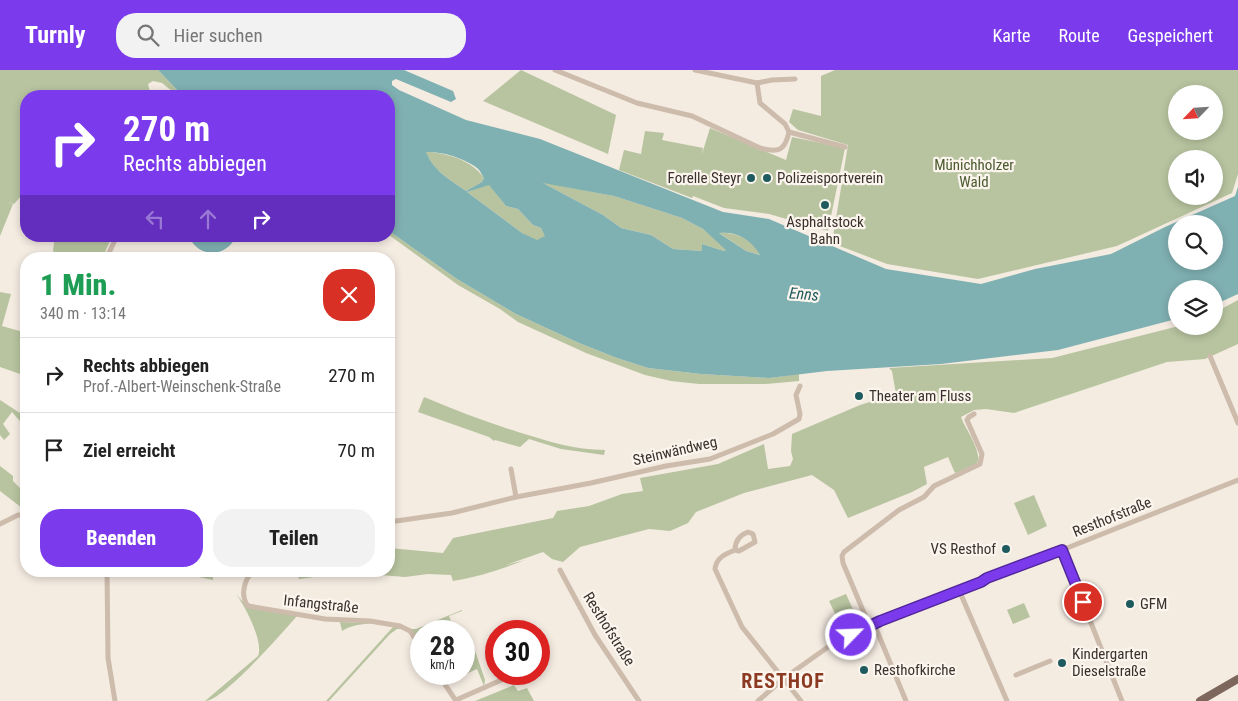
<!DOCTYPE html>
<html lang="de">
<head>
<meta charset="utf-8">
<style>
	body { margin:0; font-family:"Roboto Condensed",sans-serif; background:#f2f2f2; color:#222; height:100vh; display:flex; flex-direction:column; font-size:19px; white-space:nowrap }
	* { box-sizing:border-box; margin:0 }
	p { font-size:16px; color:#767676 }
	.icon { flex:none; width:28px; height:28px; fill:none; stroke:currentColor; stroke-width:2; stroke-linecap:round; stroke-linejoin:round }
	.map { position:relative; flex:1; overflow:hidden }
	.sheet { position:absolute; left:20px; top:182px; width:375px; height:325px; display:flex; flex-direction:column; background:#fff; border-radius:20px; box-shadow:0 2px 8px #0003 }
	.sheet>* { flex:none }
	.guide { position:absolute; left:20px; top:20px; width:375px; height:152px; border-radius:20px; box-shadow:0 2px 8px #0003; background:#7c3aed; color:#fff; overflow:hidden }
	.needle { width:32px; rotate:245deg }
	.tools { position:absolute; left:1168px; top:15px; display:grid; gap:10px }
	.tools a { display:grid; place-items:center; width:55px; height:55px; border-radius:50%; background:#fff; box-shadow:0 2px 8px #0003; font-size:25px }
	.speed { position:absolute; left:410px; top:550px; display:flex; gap:10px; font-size:25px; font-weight:700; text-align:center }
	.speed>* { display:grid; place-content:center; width:65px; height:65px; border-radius:50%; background:#fff; box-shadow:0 2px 8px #0003; line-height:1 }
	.speed small { font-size:12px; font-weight:400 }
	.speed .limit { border:8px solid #d22; background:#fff; color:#111 }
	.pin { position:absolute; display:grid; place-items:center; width:42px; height:42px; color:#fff; margin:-21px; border:2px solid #fff; border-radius:50%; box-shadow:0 1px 5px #0007 }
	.me { position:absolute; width:55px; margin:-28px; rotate:66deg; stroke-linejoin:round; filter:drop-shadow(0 0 4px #0008) }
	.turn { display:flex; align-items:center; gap:18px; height:105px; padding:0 20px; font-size:22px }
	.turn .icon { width:65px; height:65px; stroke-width:2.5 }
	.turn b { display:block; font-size:35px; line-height:42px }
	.lanes { display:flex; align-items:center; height:48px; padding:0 20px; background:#0003; justify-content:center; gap:25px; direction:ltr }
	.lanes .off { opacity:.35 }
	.round { display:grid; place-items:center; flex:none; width:52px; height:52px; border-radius:20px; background:#f2f2f2 }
	.head { display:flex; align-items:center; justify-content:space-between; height:85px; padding:0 20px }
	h1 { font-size:30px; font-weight:800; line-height:38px; color:#1e9e55 }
	.button { display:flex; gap:10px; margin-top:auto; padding:10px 20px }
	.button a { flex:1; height:58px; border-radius:20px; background:#7c3aed; color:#fff; font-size:20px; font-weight:800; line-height:58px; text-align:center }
	.button a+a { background:#f2f2f2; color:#222 }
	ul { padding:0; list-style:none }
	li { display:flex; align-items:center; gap:15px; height:75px; padding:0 20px; border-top:1px solid #e0e0e0 }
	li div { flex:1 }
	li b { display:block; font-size:19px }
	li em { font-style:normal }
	header { display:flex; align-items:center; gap:30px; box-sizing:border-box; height:70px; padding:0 25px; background:#7c3aed; color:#fff }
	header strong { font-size:24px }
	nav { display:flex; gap:28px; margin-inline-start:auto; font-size:18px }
	.search { width:350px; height:45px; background:#f2f2f2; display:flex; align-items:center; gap:12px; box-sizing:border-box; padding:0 18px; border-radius:20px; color:#767676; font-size:19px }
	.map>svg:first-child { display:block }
	.green { fill:#b8c4a0; fill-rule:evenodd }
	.water { fill:#7fb0b2; fill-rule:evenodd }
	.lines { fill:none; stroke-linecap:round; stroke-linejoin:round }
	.street { stroke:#cdbbac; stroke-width:5 }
	.primary { stroke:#7d675c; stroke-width:8 }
	.route-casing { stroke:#51269a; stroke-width:12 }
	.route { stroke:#7c3aed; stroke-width:9 }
	.poi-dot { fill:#1f5a5e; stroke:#fbf5ee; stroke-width:2 }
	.labels { text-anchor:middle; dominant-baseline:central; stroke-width:4.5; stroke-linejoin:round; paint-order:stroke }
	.park-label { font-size:15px; fill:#4a5a2e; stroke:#fbf5ee }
	.poi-label { font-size:15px; fill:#3b302b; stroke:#fbf5ee; text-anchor:start }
	.street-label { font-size:15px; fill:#3b302b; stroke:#fbf5ee }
	.water-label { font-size:16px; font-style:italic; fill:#1f5a5e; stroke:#fbf5ee }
	.district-label { font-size:20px; font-weight:bold; letter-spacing:1px; fill:#8c3b22; stroke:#fbf5ee }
</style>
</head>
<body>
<header>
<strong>Turnly</strong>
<div class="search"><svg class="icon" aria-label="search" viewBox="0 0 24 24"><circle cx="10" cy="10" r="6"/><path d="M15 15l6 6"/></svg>Hier suchen</div>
<nav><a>Karte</a><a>Route</a><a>Gespeichert</a></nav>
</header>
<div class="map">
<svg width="1238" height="631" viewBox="0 0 1238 631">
	<rect width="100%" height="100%" fill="#f4ebe1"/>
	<!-- green -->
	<g class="green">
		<polygon points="0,0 158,0 183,26 178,26 162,13 153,11 148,14 151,26 26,26 26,123 23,124 14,134 5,131 13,134 0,166"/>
		<polygon points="521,0 616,45 608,84 483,31"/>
		<path d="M835,0H1238V104L1232,123L1117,176L978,209L887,194L832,173L848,75L798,60L789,52L793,39L821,46V6ZM1176,24H1214V61H1176ZM1176,89H1214V126H1176Z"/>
		<polygon points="710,58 786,90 792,67 845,78 828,161 769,144 724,138 693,126 692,128 619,100 624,80 641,84 645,61 664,63 662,70 703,78 702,84"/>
		<path d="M425,81C447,84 471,89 484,108L482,112L466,121C448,108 435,102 425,81Z"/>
		<polygon points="541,112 614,126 682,148 703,159 727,180 724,181 702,174 702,181 673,179 651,165 621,158 603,145"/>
		<polygon points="489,114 506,136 518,139 533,155 541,158 546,166 537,171 522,163 467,122"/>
		<polygon points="389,161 457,209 516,244 579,273 617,288 648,298 701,304 769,308 799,304 799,311 766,314 699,314 671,311 645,305 586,283 518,252 500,239 458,215 389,165"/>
		<path d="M718,162C739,164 749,167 761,185L746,181Z"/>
		<polygon points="55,166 106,167 112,166 102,189 56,189 53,180"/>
		<polygon points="0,222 11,224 2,256 23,262 26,253 26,306 0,297"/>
		<path d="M1238,230V274L1205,289L1167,292L1014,343L986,339L974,340L961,347L963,352C967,360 983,385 977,393C973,398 961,401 955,403L948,387L924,397L927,414L912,422L848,448L834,420L812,405L744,423L696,442L688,453L670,461L649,459L580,477L563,492L552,489L543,482L506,495L525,490C502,499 478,507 453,511L451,505L428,504L405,507L380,505L364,501H389V478L443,483L453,468L553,448L557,441L589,436L622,424L643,421L640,408L718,394L764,374L768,399L790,396L793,389L791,381L792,364L860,335L896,324L892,301L889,298L1052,288L1179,256H1214V243Z"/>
		<path d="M424,327C455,340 486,352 518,362C547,371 575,380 605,380L604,385L561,379L529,369L520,377L495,370L494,371L489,367L418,342Z"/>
		<polygon points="0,330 26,347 26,369 21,365 26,358 12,342 3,354 10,364 4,370 0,365"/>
		<polygon points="0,396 13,406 13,411 26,424 26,441 0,421"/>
		<polygon points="1034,425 1047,456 1028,465 1014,433"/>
		<polygon points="171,501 213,501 213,510 208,509"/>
		<polygon points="297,501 359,501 299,509"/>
		<path d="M236,524L243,532L297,546C283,562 223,631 205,631L258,586C264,572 245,536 236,524Z"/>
		<polygon points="846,524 856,546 840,554 829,531"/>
		<polygon points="1024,533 1030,547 1013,554 1007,540"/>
		<polygon points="462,540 462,541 449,546 452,554 460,555 462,561 421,561 421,575 401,555 412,559 416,559"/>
		<path d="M340,552L368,553L397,557L402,559H397L390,564L329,631H326L393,557C378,552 355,552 342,561Z"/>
		<polygon points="464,565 466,571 471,569 485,610 484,616 477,599 446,613 440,604 464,604"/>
		<polygon points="514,615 518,621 527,618 534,631 475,631"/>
	</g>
	<!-- water -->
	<g class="water">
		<path d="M158,0H404L453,21L456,29L451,32L396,9L392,11V15L399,20L466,50L540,69L723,142L769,149L886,199L981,214L1035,199L1111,184L1165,157L1235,126L1238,117V224L1214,235V219H1176V249L1058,280L941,294L827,301L769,308L701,304L648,298L617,288L579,273L516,244L457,209L389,161V26H183ZM426,82C440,81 465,88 477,98C480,100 482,105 484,108L482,112L466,121C449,109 434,101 426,82ZM543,113L614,126L682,148L703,159L726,180L724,181L702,174V181L673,179L651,165L621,158L603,145ZM489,115L506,136L518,139L533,155L541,158L545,166L537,170L522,163L467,122ZM1176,154H1214V191H1176ZM719,163C736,161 751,169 760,185L746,181Z"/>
		<path d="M189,166H236C227,188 198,189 189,166Z"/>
	</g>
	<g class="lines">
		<!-- street -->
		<g class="street">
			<path d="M555,0L637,33L692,46L760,78C778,83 785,81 789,62L785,54L760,33L757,13"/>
			<polyline points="695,0 757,13 772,10 795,9"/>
			<polyline points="789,62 845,77"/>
			<polyline points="106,189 117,166"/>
			<polyline points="1210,286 1238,353"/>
			<polyline points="511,399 516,427"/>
			<polyline points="389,452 452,443 516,427 591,413 666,396 710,389 773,364 799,349 800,344 796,325 800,316"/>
			<polyline points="0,454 18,445 26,445"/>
			<path d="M735,480C735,470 740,465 748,462L753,464L755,472L739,481L735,480C725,484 716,488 715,499L742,557L801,631"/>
			<polyline points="1062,480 1122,631"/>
			<polyline points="560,500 595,565 639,631"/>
			<polyline points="107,501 108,588 115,631"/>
			<path d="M253,501C244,510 240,526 248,536L325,549L370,551L400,556L410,561L421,578"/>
			<polyline points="959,520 1007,631"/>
			<polyline points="438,604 456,631"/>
			<polyline points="1016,605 1050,591"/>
			<polyline points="456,630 515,604"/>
			<polyline points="758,631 783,609 828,577 839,571 880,551 981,512 987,507 1062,480 1238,410"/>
			<polyline points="906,631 877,561 867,550 843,493 842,486 844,482 899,440 924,427 934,416 980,394 982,384 967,350 969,347 974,344"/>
		</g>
		<!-- primary -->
		<polyline class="primary" points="1200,631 1238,609"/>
	</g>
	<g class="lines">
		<!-- route casing -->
		<g class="route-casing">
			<polyline id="route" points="851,565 880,551 981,512 987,508 1062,480 1083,532"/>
		</g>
		<!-- route -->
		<use href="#route" class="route"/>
	</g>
	<!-- markers -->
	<g class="poi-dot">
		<circle cx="751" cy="108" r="5"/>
		<circle cx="767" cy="108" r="5"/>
		<circle cx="825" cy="135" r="5"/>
		<circle cx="859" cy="326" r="5"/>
		<circle cx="1006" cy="479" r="5"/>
		<circle cx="1130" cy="534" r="5"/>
		<circle cx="1062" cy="593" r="5"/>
		<circle cx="864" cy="600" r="5"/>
	</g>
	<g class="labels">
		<!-- park labels -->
		<g class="park-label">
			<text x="974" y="95">Münichholzer<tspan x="974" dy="17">Wald</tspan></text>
		</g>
		<!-- poi labels -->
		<g class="poi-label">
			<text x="741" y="108" text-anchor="end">Forelle Steyr</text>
			<text x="777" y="108">Polizeisportverein</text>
			<text x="825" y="152" text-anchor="middle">Asphaltstock<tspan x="825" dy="17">Bahn</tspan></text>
			<text x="869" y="326">Theater am Fluss</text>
			<text x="996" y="479" text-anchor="end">VS Resthof</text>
			<text x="1140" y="534">GFM</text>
			<text x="1072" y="584">Kindergarten<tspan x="1072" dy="17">Dieselstraße</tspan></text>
			<text x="874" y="600">Resthofkirche</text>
		</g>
		<!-- street labels -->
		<g class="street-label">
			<text transform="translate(675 381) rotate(-13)">Steinwändweg</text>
			<text transform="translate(1112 447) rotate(-22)">Resthofstraße</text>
			<text transform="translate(321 534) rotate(6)">Infangstraße</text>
			<text transform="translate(609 559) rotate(58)">Resthofstraße</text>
		</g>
		<!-- water labels -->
		<g class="water-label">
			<text transform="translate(804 224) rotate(5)">Enns</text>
		</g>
		<!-- district labels -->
		<g class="district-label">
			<text x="783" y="611">RESTHOF</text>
		</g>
	</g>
</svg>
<div class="tools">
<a><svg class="needle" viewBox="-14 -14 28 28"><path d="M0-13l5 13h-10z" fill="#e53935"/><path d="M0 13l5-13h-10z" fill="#767676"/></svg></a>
<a><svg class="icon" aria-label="sound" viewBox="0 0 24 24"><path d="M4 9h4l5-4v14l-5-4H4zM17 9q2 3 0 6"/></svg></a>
<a><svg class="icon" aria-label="search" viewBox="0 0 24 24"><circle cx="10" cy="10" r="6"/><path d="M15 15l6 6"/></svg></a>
<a><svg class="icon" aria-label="layers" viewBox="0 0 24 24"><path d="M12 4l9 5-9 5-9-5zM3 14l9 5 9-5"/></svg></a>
</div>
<div class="speed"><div>28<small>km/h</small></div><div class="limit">30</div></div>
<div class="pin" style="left:1083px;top:532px;background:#d93025"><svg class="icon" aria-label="arrive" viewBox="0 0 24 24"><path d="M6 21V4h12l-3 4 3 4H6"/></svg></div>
<svg class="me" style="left:851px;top:565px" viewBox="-20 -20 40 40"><circle r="17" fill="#7c3aed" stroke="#fff" stroke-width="3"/><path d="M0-11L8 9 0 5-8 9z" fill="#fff"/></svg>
<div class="guide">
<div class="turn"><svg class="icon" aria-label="right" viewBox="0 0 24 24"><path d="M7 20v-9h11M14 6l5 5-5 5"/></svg><div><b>270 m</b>Rechts abbiegen</div></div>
<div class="lanes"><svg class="icon off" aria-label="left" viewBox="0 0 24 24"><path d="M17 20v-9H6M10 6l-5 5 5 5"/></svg><svg class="icon off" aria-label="ahead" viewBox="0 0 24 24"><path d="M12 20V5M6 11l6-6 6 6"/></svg><svg class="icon" aria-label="right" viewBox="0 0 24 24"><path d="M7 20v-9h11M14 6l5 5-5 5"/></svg></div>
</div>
<section class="sheet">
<div class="head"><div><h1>1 Min.</h1><p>340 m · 13:14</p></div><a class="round" style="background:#d93025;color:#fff"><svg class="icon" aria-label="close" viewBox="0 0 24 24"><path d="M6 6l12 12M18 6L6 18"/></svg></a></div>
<ul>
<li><svg class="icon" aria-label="right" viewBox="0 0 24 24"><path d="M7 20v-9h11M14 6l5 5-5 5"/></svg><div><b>Rechts abbiegen</b><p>Prof.-Albert-Weinschenk-Straße</p></div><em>270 m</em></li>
<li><svg class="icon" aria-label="arrive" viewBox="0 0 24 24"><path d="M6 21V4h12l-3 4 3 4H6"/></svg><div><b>Ziel erreicht</b></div><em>70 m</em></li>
</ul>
<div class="button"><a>Beenden</a><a>Teilen</a></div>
</section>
</div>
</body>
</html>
